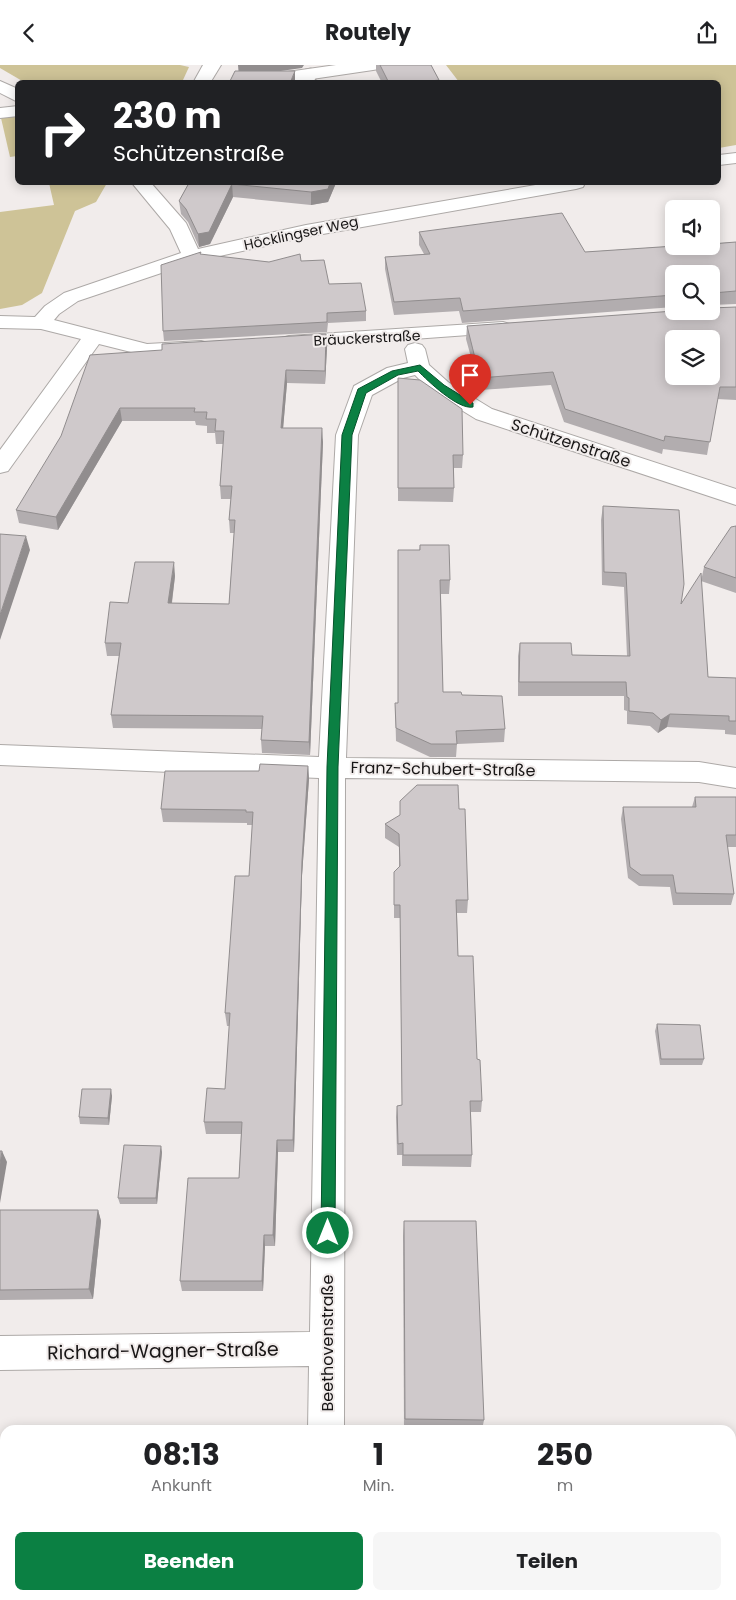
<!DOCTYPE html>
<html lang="de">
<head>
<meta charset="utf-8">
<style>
	body { margin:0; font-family:Poppins,sans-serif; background:#f6f6f6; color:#202124; height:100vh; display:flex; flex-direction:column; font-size:19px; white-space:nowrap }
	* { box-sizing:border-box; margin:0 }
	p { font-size:16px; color:#757577 }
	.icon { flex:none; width:28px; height:28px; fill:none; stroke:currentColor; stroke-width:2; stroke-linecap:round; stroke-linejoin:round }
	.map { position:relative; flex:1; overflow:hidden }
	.sheet { position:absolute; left:0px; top:1360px; width:736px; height:175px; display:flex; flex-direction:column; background:#fff; border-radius:15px 15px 0 0; box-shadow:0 2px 12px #0003 }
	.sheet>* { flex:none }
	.top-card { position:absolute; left:15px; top:15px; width:706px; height:105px; border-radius:8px; box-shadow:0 2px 12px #0003; background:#202124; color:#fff; overflow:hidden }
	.fabs { position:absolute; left:665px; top:135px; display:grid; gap:10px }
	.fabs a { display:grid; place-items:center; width:55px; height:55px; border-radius:8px; background:#fff; box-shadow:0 2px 12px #0003; font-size:25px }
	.pin { position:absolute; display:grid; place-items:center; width:42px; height:42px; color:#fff; margin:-51px -21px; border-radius:50% 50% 50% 0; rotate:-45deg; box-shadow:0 0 5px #0007 }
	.pin .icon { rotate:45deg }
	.me { position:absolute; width:55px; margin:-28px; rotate:0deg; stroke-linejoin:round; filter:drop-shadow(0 0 4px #0008) }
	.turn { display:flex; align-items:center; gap:18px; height:105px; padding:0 15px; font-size:22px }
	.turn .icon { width:65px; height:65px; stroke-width:2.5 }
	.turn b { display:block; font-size:35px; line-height:42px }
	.eta { display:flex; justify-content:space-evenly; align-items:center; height:85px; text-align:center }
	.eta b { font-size:30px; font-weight:700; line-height:35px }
	.button { display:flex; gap:10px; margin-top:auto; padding:10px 15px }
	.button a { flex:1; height:58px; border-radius:8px; background:#0b8043; color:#fff; font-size:20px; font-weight:700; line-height:58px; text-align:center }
	.button a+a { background:#f6f6f6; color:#202124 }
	header { display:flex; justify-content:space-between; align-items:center; height:65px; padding:0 15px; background:#fff; font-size:22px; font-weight:700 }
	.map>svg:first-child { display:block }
	.green { fill:#cec397 }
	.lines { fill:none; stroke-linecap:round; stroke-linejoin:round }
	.service-casing { stroke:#ada9a7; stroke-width:3 }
	.minor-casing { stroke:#ada9a7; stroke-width:2 }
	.service { fill:#fff; fill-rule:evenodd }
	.minor { fill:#fff; fill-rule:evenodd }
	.wall { fill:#b2adaf }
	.shaded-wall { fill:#918d8e }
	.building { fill:#cfc9cb; stroke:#918d8e; fill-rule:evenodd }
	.route { fill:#0b8043; stroke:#07532c }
	.labels { text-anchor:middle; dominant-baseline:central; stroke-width:4; stroke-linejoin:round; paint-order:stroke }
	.far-street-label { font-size:14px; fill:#181616; stroke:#f1eceb }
	.street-label { font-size:16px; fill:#181616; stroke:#f1eceb }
	.near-street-label { font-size:19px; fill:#181616; stroke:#f1eceb }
</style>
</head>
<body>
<header><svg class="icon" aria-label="back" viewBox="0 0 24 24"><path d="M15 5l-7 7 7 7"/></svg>Routely<svg class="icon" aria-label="share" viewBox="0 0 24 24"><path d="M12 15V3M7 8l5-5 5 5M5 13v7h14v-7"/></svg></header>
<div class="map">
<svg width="736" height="1535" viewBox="0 0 736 1535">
	<rect width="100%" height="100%" fill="#f1eceb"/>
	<!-- green -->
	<g class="green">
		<polygon points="0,0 180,0 189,2 183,15 166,17 24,17 0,3"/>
		<polygon points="446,0 736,0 736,80 719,83 719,18 459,17"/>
		<polygon points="17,50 17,91 10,92 1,53"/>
		<polygon points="49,118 107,118 96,137 75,146 42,228 22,240 0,244 0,147 54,140"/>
	</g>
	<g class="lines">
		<!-- service casing -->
		<g class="service-casing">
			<polygon id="service" points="311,4 318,8 313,18 299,18 306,5"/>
		</g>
		<!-- minor casing -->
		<g class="minor-casing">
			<g id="minor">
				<polygon points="203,0 221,0 210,18 193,18"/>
				<polygon points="336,0 382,0 379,4 373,5 285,18 237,18 239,14 245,13"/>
				<polygon points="0,16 18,24 18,37 0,28"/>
				<polygon points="18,41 18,51 0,53 0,43"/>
				<polygon points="736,88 736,98 719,100 719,90"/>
				<polygon points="132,118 151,118 186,158 198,184 306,160 547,118 585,118 583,122 576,124 306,172 197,196 78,236 59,249 54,255 147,279 201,276 208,278 211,282 208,286 201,288 147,291 99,279 8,406 0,408 0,385 81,274 41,264 0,263 0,251 35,252 45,241 64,228 181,188 170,164"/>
				<polygon points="503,257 510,259 513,263 510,267 289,283 282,281 279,277 282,273 289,271"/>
				<polygon points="415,278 422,280 425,284 429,300 448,317 492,344 736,424 736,440 476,354 432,327 415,310 403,313 372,330 358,370 346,693 699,697 736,703 736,723 699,717 345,713 344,1365 308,1365 309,1301 0,1305 0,1271 310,1267 319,713 0,700 0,680 319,692 336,370 354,321 387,303 408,298 405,284 408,280"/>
				<rect x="306" y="1530" width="38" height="5"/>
			</g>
		</g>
		<!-- service -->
		<use href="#service" class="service"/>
		<!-- minor -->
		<use href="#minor" class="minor"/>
	</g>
	<!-- wall -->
	<g class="wall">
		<polygon points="376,0 431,0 439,15 439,18 382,18 376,6"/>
		<polygon points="189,118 336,118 328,137 311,140 233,132 210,179 199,182 188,157 181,149 179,136"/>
		<polygon points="419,167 585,187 736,177 736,239 711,240 711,209 674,209 674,242 462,258 459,246 394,250 385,204 385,192 424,189 419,180"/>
		<polygon points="201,190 269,197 301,196 329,219 366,246 366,256 328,258 327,267 164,276 163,266"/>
		<polygon points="736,242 736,335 717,334 707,390 663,384 662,389 564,357 551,320 480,325 466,274 467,261"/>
		<polygon points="326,269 327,283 325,319 287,318 283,363 323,377 310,690 262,688 261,675 262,664 113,663 111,650 119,591 107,591 105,578 128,538 175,511 172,538 229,539 234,468 230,468 229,455 231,434 221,434 220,421 223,379 216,379 215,368 207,368 207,361 196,360 195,356 122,356 58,465 19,458 16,445 162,285"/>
		<polygon points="398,313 463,390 462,403 454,403 454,423 453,437 398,436"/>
		<polygon points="603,441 681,539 701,516 704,502 736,461 736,528 701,516 708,612 736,613 736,670 725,669 725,665 667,662 658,668 650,661 627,659 627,646 624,645 624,631 518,631 518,591 520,578 572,590 627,591 624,522 602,520 601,455"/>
		<polygon points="420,480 450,515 449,529 441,529 443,627 462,630 505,664 504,677 457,679 456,692 430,692 396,676 395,638 398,638"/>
		<polygon points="308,701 309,714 302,810 294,1087 278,1087 275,1181 265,1181 263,1226 182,1226 180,1216 239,1113 241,1069 206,1069 204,1057 225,1024 230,961 227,961 225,948 249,811 253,760 247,760 247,758 163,757 161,744 259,706"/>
		<polygon points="695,732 736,732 736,782 727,782 734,829 731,840 673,840 670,822 639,821 628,813 621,754 623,742 692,742"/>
		<polygon points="459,744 468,835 467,848 457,848 458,891 477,994 482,1036 481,1047 471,1047 472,1090 471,1102 402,1101 402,1090 397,1090 396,1052 397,1041 402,1040 400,853 394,853 394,820 399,802 399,782 385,773 385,759"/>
		<polygon points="657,959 704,994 702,1000 660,1000 655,966"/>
		<polygon points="112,1031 109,1060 80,1059 79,1052"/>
		<polygon points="162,1087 157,1139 120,1139 118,1133"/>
		<polygon points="0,1145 98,1145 101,1156 93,1234 0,1235"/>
		<polygon points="404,1156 484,1355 482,1365 404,1365 403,1171"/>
		<polygon points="654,1530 731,1530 736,1535 654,1535"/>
	</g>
	<!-- shaded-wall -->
	<g class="shaded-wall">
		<polygon points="238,0 304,0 302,3 239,12"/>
		<polygon points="295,6 295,18 290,18"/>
		<polygon points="439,15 439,18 415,18"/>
		<polygon points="330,118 336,118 328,137 311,140 311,127"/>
		<polygon points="232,119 233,132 210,179 199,182 198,169"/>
		<polygon points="326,269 327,283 325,319 325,306"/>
		<polygon points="286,305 287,318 282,376 281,363"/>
		<polygon points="120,343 122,356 58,465 56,452"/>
		<polygon points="322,363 323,377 310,690 309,677"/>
		<polygon points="26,471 30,485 0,575 0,550"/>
		<polygon points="174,497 175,511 170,551 168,538"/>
		<polygon points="670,649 667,662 658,668 661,655"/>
		<polygon points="308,701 309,714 302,810 294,1087 293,1075 302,796"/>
		<polygon points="111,1024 112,1031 109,1060 108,1053"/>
		<polygon points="277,1075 278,1087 275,1181 273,1170"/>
		<polygon points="161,1081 162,1087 157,1139 156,1133"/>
		<polygon points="2,1086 7,1097 0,1138 0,1099"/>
		<polygon points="98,1145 101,1156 93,1234 89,1224"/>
		<polygon points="264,1170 265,1181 263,1226 262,1216"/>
		<rect x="232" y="1530" width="3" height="5"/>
	</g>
	<!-- building -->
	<g class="building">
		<polygon points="380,0 431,0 439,15 415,18 389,18"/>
		<polygon points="235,6 295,6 290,18 229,18"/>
		<polygon points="189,118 330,118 328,124 311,127 232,119 209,167 198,169 186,144 179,136"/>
		<polygon points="562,148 585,187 675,181 711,181 711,179 736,177 736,226 713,228 711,232 711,209 674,209 674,230 463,246 460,233 394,237 385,192 430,189 419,167"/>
		<polygon points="201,187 200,189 269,197 300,189 301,196 324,195 329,219 361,218 366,246 327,248 327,257 163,266 161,200"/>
		<path d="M736,242V322H720L710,377L665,371L664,376L565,344L553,307L480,313L467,261L674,246H711V243ZM674,274H711V311H674Z"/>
		<polygon points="326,269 325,306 286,305 281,363 322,363 309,677 261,675 263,651 111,650 121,578 105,578 110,537 128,538 135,497 174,497 168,538 229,539 235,455 229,455 232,421 220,421 224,366 215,366 216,354 206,354 207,347 194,347 195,343 120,343 56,452 16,445 61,371 90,290 162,285 162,279"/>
		<polygon points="398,313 420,315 462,344 463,390 453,390 454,423 398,423"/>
		<polygon points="603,441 679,445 684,519 681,539 701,508 708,612 736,613 736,656 729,656 729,651 670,649 661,655 653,648 629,646 629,633 627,632 626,617 519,617 520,578 571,578 572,590 630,591 626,508 604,507"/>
		<polygon points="736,461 736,513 704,502 731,462"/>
		<polygon points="0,469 26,471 0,550"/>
		<polygon points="420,480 449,480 450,515 440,515 443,627 461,627 462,630 502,631 505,664 456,666 457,679 431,679 396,663 395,638 398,638 398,485 420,485"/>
		<polygon points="260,699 308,701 302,796 293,1075 277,1075 273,1170 264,1170 262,1216 180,1216 188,1113 239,1113 242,1057 204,1057 207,1023 225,1024 230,948 225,948 235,811 249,811 253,747 246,747 246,745 161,744 165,706 259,706"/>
		<polygon points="417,720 458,720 459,744 465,744 468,835 456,835 458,891 473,891 477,994 480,995 482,1036 470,1036 472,1090 403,1090 403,1078 398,1079 397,1041 402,1040 400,840 394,840 394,807 400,801 399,769 385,759 400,750 400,736"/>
		<polygon points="695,732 736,732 736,770 726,770 734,829 676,828 673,810 641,810 630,802 623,742 696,742"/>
		<polygon points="657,959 700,960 704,994 661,994"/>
		<polygon points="82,1024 111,1024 108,1053 79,1052"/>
		<polygon points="124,1080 161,1081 156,1133 118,1133"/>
		<polygon points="0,1086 2,1086 0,1099"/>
		<polygon points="0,1145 98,1145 89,1224 0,1225"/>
		<polygon points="404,1156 476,1156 484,1355 405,1354"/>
		<polygon points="731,1529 736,1529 736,1535 659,1535 658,1530 731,1530"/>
		<rect x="148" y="1530" width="84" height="5"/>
		<polygon points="482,1530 527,1530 527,1535 483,1535"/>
	</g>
	<!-- route -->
	<path class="route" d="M420,300L444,320L473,338V342C458,345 428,316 418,306L398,310L366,328L352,370L338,702L335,1168L333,1173L328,1174L323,1173L321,1168L327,702L342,370L358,324L392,306Z"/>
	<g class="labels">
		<!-- far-street labels -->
		<g class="far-street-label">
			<text transform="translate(301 168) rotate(-12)">Höcklingser Weg</text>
			<text transform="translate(367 273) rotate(-3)">Bräuckerstraße</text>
		</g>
		<!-- street labels -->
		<g class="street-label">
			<text transform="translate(571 378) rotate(18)">Schützenstraße</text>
			<text transform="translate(443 704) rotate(1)">Franz-Schubert-Straße</text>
			<text transform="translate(327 1278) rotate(-90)">Beethovenstraße</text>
		</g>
		<!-- near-street labels -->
		<g class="near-street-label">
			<text transform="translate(163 1286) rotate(-1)">Richard-Wagner-Straße</text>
		</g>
	</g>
</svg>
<div class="fabs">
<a><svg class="icon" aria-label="sound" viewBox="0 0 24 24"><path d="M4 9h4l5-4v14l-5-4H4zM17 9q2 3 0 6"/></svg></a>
<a><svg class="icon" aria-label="search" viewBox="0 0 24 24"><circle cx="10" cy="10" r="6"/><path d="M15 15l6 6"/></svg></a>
<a><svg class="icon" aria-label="layers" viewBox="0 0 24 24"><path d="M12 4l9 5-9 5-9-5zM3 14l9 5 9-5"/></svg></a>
</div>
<div class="pin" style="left:470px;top:340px;background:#d93025"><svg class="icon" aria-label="arrive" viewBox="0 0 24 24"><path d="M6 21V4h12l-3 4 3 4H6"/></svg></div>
<svg class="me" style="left:328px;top:1168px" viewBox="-20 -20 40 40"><circle r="17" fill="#0b8043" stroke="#fff" stroke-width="3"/><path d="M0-11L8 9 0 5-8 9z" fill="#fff"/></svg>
<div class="top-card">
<div class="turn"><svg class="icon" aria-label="right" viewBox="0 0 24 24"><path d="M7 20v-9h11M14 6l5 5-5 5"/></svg><div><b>230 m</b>Schützenstraße</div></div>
</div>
<section class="sheet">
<div class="eta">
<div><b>08:13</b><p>Ankunft</p></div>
<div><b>1</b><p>Min.</p></div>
<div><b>250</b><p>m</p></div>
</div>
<div class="button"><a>Beenden</a><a>Teilen</a></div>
</section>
</div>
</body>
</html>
